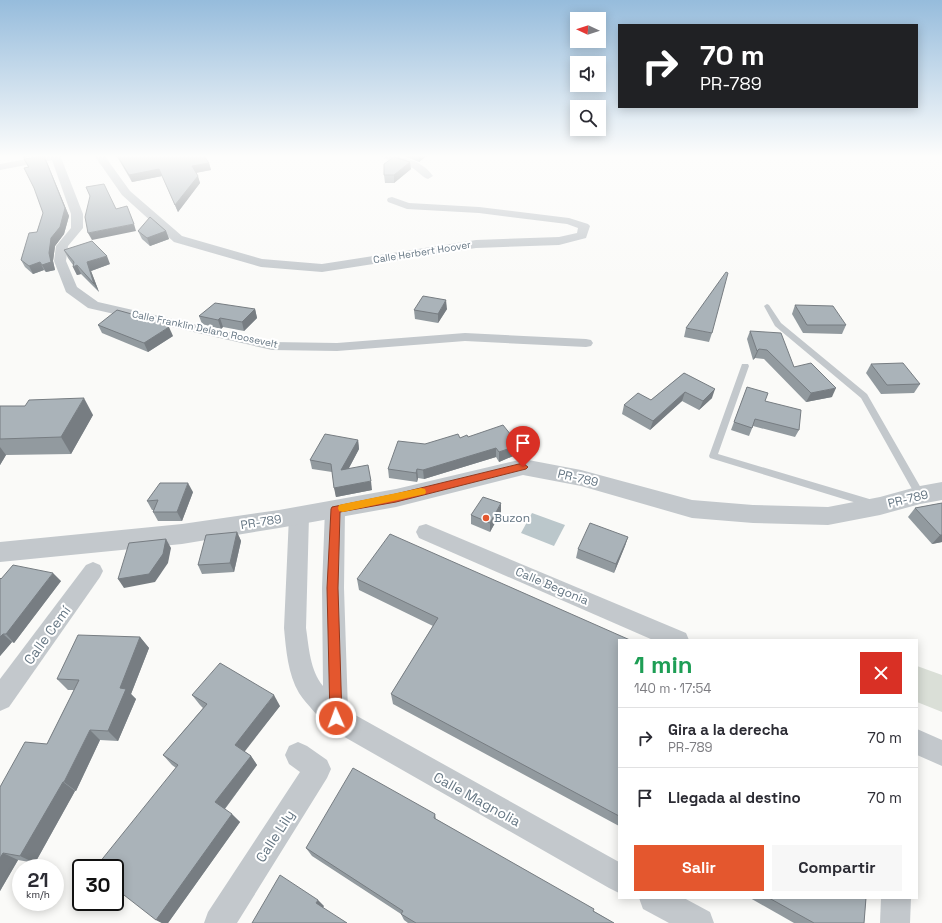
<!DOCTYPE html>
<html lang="es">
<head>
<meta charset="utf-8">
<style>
	body { margin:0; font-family:"Space Grotesk",sans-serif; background:#f7f7f7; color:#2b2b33; height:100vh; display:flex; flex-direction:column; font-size:15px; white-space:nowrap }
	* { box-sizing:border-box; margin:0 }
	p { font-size:13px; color:#7c7c81 }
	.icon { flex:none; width:22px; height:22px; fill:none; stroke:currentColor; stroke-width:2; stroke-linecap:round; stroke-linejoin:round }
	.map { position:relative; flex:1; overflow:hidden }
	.sheet { position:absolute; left:618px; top:639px; width:300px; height:260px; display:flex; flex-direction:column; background:#fff; border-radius:0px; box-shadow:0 2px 10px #0003 }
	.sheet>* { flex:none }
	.hud { position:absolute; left:618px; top:24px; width:300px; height:84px; border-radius:0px; box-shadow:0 2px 10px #0003; background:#202124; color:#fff; overflow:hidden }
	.needle { width:26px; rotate:274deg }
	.tools { position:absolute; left:570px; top:12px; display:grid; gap:8px }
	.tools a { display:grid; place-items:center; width:36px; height:36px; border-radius:0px; background:#fff; box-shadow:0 2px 10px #0003; font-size:20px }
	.speed { position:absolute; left:12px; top:859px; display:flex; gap:8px; font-size:20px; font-weight:700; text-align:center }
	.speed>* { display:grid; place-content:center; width:52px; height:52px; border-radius:50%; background:#fff; box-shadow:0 2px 10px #0003; line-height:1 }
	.speed small { font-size:10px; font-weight:400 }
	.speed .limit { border:2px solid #111; border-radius:6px; background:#fff; color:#111 }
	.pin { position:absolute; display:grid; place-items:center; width:34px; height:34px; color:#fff; margin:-41px -17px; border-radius:50% 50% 50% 0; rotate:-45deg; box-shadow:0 0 4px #0007 }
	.pin .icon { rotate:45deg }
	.me { position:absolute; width:44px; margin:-22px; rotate:358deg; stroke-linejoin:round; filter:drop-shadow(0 0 3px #0008) }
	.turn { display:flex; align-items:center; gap:14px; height:84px; padding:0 16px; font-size:18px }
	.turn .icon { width:52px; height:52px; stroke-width:2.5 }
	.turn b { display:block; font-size:28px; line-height:34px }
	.round { display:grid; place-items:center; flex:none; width:42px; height:42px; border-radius:0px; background:#f7f7f7 }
	.head { display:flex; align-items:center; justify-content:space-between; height:68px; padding:0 16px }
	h1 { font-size:24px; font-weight:600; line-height:30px; color:#1e9e55 }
	.primary-button { display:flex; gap:8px; margin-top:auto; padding:8px 16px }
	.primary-button a { flex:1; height:46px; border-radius:0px; background:#e4572e; color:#fff; font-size:16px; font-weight:600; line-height:46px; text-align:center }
	.primary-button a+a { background:#f7f7f7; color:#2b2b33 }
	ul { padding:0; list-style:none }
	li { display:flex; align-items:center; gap:12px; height:60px; padding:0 16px; border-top:1px solid #e1e1e2 }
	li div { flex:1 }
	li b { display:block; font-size:15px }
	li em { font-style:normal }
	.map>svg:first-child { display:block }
	.green { fill:#dadfd7 }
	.water { fill:#bbc7cb }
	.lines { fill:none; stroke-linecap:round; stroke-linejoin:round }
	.service { fill:#c3c8cc; fill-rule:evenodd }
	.minor { fill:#c3c8cc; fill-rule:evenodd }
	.tertiary { fill:#c3c8cc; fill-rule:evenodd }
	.wall { fill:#929a9f }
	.shaded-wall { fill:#777d82 }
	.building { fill:#aab3b9; stroke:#777d82 }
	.route { fill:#e4572e; stroke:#94391e }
	.slow { fill:#f59e0b }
	.poi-dot { fill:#e4572e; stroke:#fff; stroke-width:1.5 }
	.labels { text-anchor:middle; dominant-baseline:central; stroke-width:4; stroke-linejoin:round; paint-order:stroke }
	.far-street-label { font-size:10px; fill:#657683; stroke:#fff }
	.street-label { font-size:12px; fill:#657683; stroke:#fff }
	.poi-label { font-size:12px; fill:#657683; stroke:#fff; text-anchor:start }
	.near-street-label { font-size:14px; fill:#657683; stroke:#fff }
</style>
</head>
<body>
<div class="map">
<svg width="942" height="923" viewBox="0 0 942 923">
	<rect width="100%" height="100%" fill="#fafaf8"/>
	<!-- green -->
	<polygon class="green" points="917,666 942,675 942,712 917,702"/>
	<!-- water -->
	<polygon class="water" points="532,513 565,525 554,546 521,533"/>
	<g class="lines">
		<!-- service -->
		<g class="service">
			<polygon points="767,304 769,305 781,323 867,394 925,495 923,498 917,498 861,398 775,326 764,306"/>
			<polygon points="742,364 748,364 749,366 718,454 876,501 878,504 876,507 873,508 710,458 709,456"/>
		</g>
		<!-- minor -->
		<g class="minor">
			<polygon points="48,155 60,155 83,214 83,228 68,246 66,261 77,287 98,302 272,342 337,343 465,333 586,339 591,340 593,343 591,346 586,347 465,341 337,351 272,350 88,308 66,292 54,261 56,246 71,228 71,214 52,160 0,170 0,164"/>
			<polygon points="94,155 104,155 130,191 182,236 262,259 322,264 476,240 559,237 577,233 578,228 567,224 479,213 407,209 388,202 387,200 388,198 392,197 409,203 479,207 569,218 588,224 590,226 586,238 559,245 476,248 322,272 261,267 174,242 122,195"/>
			<path d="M381,155C400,155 422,160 433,176L428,179C421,177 417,169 410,167C401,163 388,163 381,155Z"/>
			<path d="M335,502L342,504L345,509L344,588L348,711L619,862V893L609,888L327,727C318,715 307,705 299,693C288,674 286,650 284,628L289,516L292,511L299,508L306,511L309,516L306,628C309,648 310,670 323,686L322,588L325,509L328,504Z"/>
			<polygon points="426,524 686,633 689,640 653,640 419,538 416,532 419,526"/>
			<polygon points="93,562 100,565 103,571 100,577 9,707 0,711 0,679 86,565"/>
			<polygon points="917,729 942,740 942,766 917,755"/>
			<polygon points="298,742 307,746 327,760 331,769 327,778 237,923 204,923 208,912 300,772 289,764 285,755 289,746"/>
			<polygon points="639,898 684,898 710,912 714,923 669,923 643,909"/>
			<polygon points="881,898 911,898 910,923 880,923"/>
		</g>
		<!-- tertiary -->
		<polygon class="tertiary" points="523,459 581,470 692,500 753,505 828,507 880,497 920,486 942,482 942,500 920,504 880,515 828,525 753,523 692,518 581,486 523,475 396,507 279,528 182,544 0,562 0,542 182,524 279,510 396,489"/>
	</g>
	<!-- wall -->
	<g class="wall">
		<polygon points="116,155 203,155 209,163 211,170 196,173 200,183 178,212 162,176 132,182"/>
		<polygon points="404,155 428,155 419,162 404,156"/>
		<polygon points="24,159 47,162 69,216 64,234 55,246 53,261 55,270 46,272 44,270 33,274 25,267 21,260 37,232 43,213 28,167"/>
		<polygon points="411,169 394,183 385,183 384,175"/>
		<polygon points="138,231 166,231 169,239 150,246 142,239"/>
		<polygon points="64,250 110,264 91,271 99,292 81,274 77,275 73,267 73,265 68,258"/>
		<polygon points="795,305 846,325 842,334 803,333 792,314"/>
		<polygon points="255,309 257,318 244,331 223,327 221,329 202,324 199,316"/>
		<polygon points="447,309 438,323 415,319 414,310"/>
		<polygon points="98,325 173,336 148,352 102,333"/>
		<polygon points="686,328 712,333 709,342 684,337"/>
		<polygon points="750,331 794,367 832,397 806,402 764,359 755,358 753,360 747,339"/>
		<polygon points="871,364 920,384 914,393 881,394 866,373"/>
		<polygon points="684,373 712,398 699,410 682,401 650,430 622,414 624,405 651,400"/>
		<polygon points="747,387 765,401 799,430 795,437 753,426 749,436 731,430"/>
		<polygon points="0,406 93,415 71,454 6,455 0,465"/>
		<polygon points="468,437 519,445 518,454 499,462 496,457 424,479 418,478 417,482 389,478 388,469 425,444"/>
		<polygon points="358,440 359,449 349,468 372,490 336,497 332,472 312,469 310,460"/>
		<polygon points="193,492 182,521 158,521 153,512 154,510 152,510 147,501"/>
		<polygon points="942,503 942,542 932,544 908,517 915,508"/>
		<polygon points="501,512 490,532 471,524 471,515"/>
		<polygon points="237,532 241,541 234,572 202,574 198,565"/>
		<polygon points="628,537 625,546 614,573 576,558 578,549"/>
		<polygon points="0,578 61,581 14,643 12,642 0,656"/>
		<polygon points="357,579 619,640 619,826 393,704 391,694 433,626 359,590"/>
		<polygon points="140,637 149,648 131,694 136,699 118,741 100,740 76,791 75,791 35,863 18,860 0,891 0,787 47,744 74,690 68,690 57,679"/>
		<polygon points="192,695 280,706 244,751 251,756 257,765 225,809 240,822 168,923 162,923 156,920 176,768 172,765 163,755 203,708 200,705"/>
		<polygon points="435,814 436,819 614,923 408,923 404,920 401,914 312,856 306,848"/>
		<polygon points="750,898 866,898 864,923 794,923"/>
	</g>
	<!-- shaded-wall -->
	<g class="shaded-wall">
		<polygon points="22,155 39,155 23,158"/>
		<polygon points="420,155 428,155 419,162 419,156"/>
		<polygon points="44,156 69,216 64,234 55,246 53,261 55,270 46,272 42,265 49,253"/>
		<polygon points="410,162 411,169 394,183 394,175"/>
		<polygon points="209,163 211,170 194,173 192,166"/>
		<polygon points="159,169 162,176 132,182 129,175"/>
		<polygon points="198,176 200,183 178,212 175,205"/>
		<polygon points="134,224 136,231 92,240 88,233"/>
		<polygon points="166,231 169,239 150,246 147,238"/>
		<polygon points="107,256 110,264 91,271 99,292 94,284 87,262"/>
		<polygon points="40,262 44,270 33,274 29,266"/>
		<polygon points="77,265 81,274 77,275 73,267"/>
		<polygon points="446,300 447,309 438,323 438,314"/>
		<polygon points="255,309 257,318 244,331 242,322"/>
		<polygon points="220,318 223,327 221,329 218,320"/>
		<polygon points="169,327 173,336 148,352 144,343"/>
		<polygon points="759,349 755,358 753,360 757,351"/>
		<polygon points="836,388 832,397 806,402 811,393"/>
		<polygon points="715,389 712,398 699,410 703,401"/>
		<polygon points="685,392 682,401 650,430 653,421"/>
		<polygon points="84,398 93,415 71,454 61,437"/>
		<polygon points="358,440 359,449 343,479 341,470"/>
		<polygon points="519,445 518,454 499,462 499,452"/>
		<polygon points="0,447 6,455 0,465"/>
		<polygon points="496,448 496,457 424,479 423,470"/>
		<polygon points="417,469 418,478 417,482 416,473"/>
		<polygon points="371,481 372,490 336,497 334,488"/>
		<polygon points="188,483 193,492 182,521 177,512"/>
		<polygon points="501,503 501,512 490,532 490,523"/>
		<polygon points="237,532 241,541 234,572 230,563"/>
		<polygon points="940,535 942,535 942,542 932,544"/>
		<polygon points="628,537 625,546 614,573 616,564"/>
		<polygon points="166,539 171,548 168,563 155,582 124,588 118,579"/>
		<polygon points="53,573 61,581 14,643 6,634"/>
		<polygon points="3,634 12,642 0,656 0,637"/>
		<polygon points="140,637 149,648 131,694 136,699 118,741 108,731 120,688"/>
		<polygon points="274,695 280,706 242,755 235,745"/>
		<polygon points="90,730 100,740 76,791 64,782"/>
		<polygon points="251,756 257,765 223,811 215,802"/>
		<polygon points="63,782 75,791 35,863 20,856"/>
		<polygon points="232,814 240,822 168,923 162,923 156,920"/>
		<polygon points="3,853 18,860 0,891 0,858"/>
		<polygon points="318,900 324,906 322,910 316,903"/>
	</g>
	<!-- building -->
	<g class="building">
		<polygon points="117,155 203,155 209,163 192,166 198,176 175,205 159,169 129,175"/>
		<polygon points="44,156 65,208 60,227 51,238 49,253 51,262 42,265 40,262 29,266 21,260 29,233 37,232 43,213 34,188 24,168 29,167 24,159"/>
		<polygon points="394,157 410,162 394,175 384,175 384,164"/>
		<polygon points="104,184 116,209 127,206 134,224 88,233 85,217 90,196 86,187"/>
		<polygon points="150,217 166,231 147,238 138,231"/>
		<polygon points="92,241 107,256 87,262 94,284 77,265 73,267 74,262 64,250"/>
		<polygon points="726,272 728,273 712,333 686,328"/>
		<polygon points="423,296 446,300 438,314 414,310"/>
		<polygon points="215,303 255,309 242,322 220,318 218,320 199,316"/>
		<polygon points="795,305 833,306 846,325 807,325"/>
		<polygon points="117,310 139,316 169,327 144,343 98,325"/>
		<polygon points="750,331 781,333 794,367 811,363 836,388 811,393 767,350 759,349 757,351"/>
		<polygon points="903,363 920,384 887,385 871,364"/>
		<polygon points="684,373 715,389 703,401 685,392 653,421 624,405 638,393 651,400"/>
		<polygon points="747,387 768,393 765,401 801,410 799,430 755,419 752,428 734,422"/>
		<polygon points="84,398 61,437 0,439 0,406 25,406 29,400"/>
		<polygon points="503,425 519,445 499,452 496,448 423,470 417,469 416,473 388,469 398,441 425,444 458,434 460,438 467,435 468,437"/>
		<polygon points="325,434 358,440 341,470 368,465 371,481 334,488 331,464 310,460"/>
		<polygon points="160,483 188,483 177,512 153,512 158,500 147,501"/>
		<polygon points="483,497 501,503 490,523 471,515"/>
		<polygon points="942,503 942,535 940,535 915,508"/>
		<polygon points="590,523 628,537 616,564 578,549"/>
		<polygon points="237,532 230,563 198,565 206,535"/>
		<polygon points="390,534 630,640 619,640 619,816 391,694 438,618 357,579"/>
		<polygon points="166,539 163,554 149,574 118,579 129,543"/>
		<polygon points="13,565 53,573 6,634 3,634 0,637 0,578 1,579"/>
		<polygon points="78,635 140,637 120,688 126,689 108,731 90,730 64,782 63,782 20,856 3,853 0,858 0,787 25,742 47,744 79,680 57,679"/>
		<polygon points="220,663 274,695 235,745 251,756 215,802 232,814 156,920 115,888 115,868 95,868 178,765 163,755 207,704 192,695"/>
		<polygon points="353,768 435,814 434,818 594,909 593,911 614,923 416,923 401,914 403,911 306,848"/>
		<polygon points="280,875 318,900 316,903 347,923 252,923"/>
		<polygon points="769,898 866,898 864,923 814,923"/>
	</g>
	<!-- sky -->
	<linearGradient id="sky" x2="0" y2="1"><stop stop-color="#96bcdc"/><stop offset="0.55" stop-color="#fdfdfc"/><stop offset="1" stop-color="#fdfdfc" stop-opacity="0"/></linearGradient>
	<rect width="942" height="284" fill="url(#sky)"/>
	<!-- route -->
	<polygon class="route" points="523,463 528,467 526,469 396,502 340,512 338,588 342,718 340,723 336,725 332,723 330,718 327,588 331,509 332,507 396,494"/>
	<!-- slow -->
	<polygon class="slow" points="421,488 425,489 426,492 425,494 343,512 339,511 338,508 339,505 343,504"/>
	<!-- markers -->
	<circle class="poi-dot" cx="486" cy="518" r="4"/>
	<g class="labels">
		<!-- far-street labels -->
		<g class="far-street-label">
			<text transform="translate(422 252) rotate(-9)">Calle Herbert Hoover</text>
			<text transform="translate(205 329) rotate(12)">Calle Franklin Delano Roosevelt</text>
		</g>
		<!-- street labels -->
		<g class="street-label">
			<text transform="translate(578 478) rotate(13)">PR-789</text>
			<text transform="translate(908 499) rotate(-14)">PR-789</text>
			<text transform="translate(261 522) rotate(-9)">PR-789</text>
			<text transform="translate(552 586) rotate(23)">Calle Begonia</text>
		</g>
		<!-- poi labels -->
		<g class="poi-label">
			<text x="494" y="518">Buzon</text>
		</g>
		<!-- near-street labels -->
		<g class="near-street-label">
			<text transform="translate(47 635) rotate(-54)">Calle Cemí</text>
			<text transform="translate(477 799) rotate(29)">Calle Magnolia</text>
			<text transform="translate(275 836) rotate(-57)">Calle Lily</text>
		</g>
	</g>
</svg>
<div class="tools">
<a><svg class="needle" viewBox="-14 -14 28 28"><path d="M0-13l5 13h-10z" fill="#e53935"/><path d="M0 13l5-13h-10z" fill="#7c7c81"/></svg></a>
<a><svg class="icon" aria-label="sound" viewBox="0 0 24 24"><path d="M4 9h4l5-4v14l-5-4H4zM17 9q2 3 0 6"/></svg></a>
<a><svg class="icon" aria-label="search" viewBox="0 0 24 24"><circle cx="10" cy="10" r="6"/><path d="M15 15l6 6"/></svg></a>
</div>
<div class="speed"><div>21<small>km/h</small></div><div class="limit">30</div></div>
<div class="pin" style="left:523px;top:467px;background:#d93025"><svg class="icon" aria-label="arrive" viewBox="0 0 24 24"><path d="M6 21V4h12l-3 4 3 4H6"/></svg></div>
<svg class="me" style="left:336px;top:718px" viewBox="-20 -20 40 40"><circle r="17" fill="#e4572e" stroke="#fff" stroke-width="3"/><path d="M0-11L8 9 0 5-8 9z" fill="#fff"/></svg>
<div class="hud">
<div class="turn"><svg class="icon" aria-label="right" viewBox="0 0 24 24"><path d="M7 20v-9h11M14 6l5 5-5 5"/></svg><div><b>70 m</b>PR-789</div></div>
</div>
<section class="sheet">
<div class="head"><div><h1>1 min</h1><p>140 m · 17:54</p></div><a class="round" style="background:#d93025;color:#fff"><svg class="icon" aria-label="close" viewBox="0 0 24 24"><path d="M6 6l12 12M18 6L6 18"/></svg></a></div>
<ul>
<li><svg class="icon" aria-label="right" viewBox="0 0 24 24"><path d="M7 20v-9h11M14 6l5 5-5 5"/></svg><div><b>Gira a la derecha</b><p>PR-789</p></div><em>70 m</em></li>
<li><svg class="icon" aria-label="arrive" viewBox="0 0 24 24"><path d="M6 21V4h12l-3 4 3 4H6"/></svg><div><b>Llegada al destino</b></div><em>70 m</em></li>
</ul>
<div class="primary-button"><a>Salir</a><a>Compartir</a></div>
</section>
</div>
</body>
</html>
